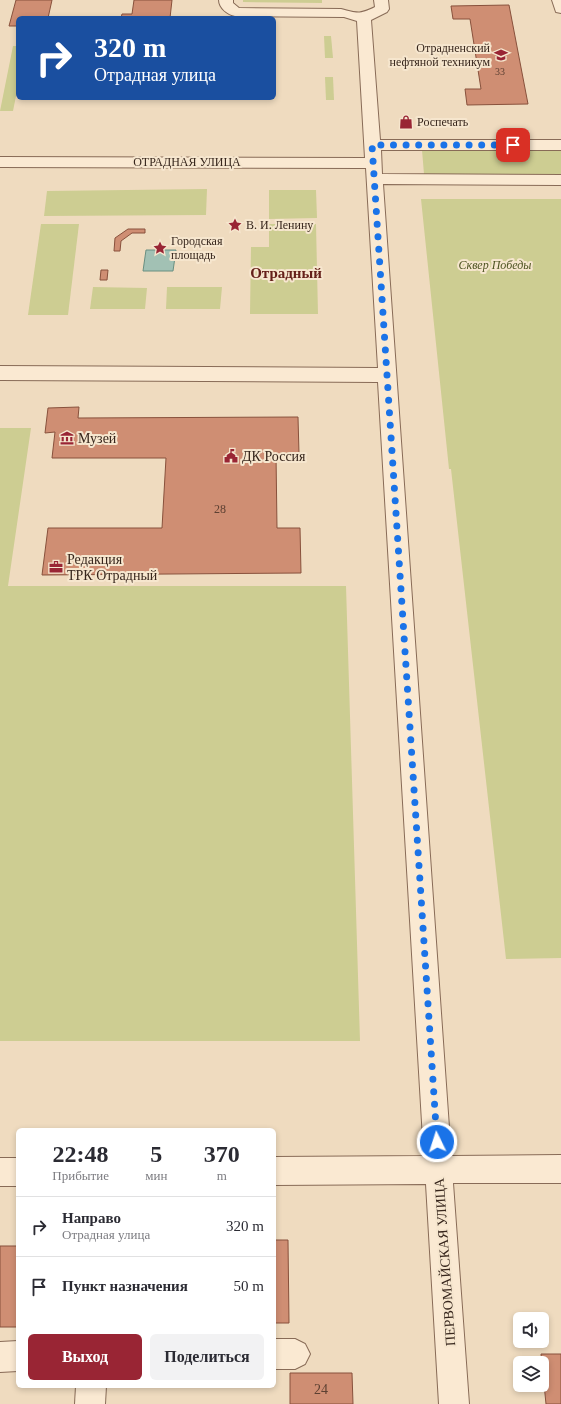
<!DOCTYPE html>
<html lang="ru">
<head>
<meta charset="utf-8">
<style>
	body { margin:0; font-family:"Times New Roman",serif; background:#f2f2f3; color:#2b2b33; height:100vh; display:flex; flex-direction:column; font-size:15px; white-space:nowrap }
	* { box-sizing:border-box; margin:0 }
	p { font-size:13px; color:#7c7c81 }
	.icon { flex:none; width:22px; height:22px; fill:none; stroke:currentColor; stroke-width:2; stroke-linecap:round; stroke-linejoin:round }
	.map { position:relative; flex:1; overflow:hidden }
	.details { position:absolute; left:16px; top:1128px; width:260px; height:260px; display:flex; flex-direction:column; background:#fff; border-radius:6px; box-shadow:0 2px 6px #0003 }
	.details>* { flex:none }
	.top-card { position:absolute; left:16px; top:16px; width:260px; height:84px; border-radius:6px; box-shadow:0 2px 6px #0003; background:#1a4fa0; color:#fff; overflow:hidden }
	.fabs { position:absolute; left:513px; top:1312px; display:grid; gap:8px }
	.fabs a { display:grid; place-items:center; width:36px; height:36px; border-radius:6px; background:#fff; box-shadow:0 2px 6px #0003; font-size:20px }
	.pin { position:absolute; display:grid; place-items:center; width:34px; height:34px; color:#fff; margin:-17px; border-radius:8px; box-shadow:0 2px 6px #0006 }
	.me { position:absolute; width:44px; margin:-22px; rotate:356deg; stroke-linejoin:round; filter:drop-shadow(0 0 3px #0008) }
	.turn { display:flex; align-items:center; gap:14px; height:84px; padding:0 12px; font-size:18px }
	.turn .icon { width:52px; height:52px; stroke-width:2.5 }
	.turn b { display:block; font-size:28px; line-height:34px }
	.eta { display:flex; justify-content:space-evenly; align-items:center; height:68px; text-align:center }
	.eta b { font-size:24px; font-weight:700; line-height:28px }
	.cta { display:flex; gap:8px; margin-top:auto; padding:8px 12px }
	.cta a { flex:1; height:46px; border-radius:6px; background:#992534; color:#fff; font-size:16px; font-weight:700; line-height:46px; text-align:center }
	.cta a+a { background:#f2f2f3; color:#2b2b33 }
	ul { padding:0; list-style:none }
	li { display:flex; align-items:center; gap:12px; height:60px; padding:0 12px; border-top:1px solid #e1e1e2 }
	li div { flex:1 }
	li b { display:block; font-size:15px }
	li em { font-style:normal }
	.map>svg:first-child { display:block }
	.green { fill:#cdcd92 }
	.water { fill:#a2c1b4; stroke:#698f81 }
	.building { fill:#cf8e73; stroke:#88513c }
	.lines { fill:none; stroke-linecap:round; stroke-linejoin:round }
	.minor-casing { stroke:#886b57; stroke-width:2 }
	.minor { fill:#fae9d2; fill-rule:evenodd }
	.route { stroke:#1a73e8; stroke-width:7; stroke-dasharray:0 12.6 }
	.labels { text-anchor:middle; dominant-baseline:central; stroke-width:4; stroke-linejoin:round; paint-order:stroke }
	.far-number-label { font-size:10px; fill:#5d4032 }
	.far-poi-label { font-size:12px; fill:#37261c; stroke:#f6e6ce; text-anchor:start }
	.far-street-label { font-size:12px; fill:#37261c; stroke:#f6e6ce }
	.far-park-label { font-size:12px; font-style:italic; fill:#4e5422; stroke:#f6e6ce }
	.number-label { font-size:12px; fill:#5d4032 }
	.poi-label { font-size:14px; fill:#37261c; stroke:#f6e6ce; text-anchor:start }
	.street-label { font-size:14px; fill:#37261c; stroke:#f6e6ce }
	.near-number-label { font-size:14px; fill:#5d4032 }
	.far-district-label { font-size:15px; font-weight:bold; fill:#65201a; stroke:#f6e6ce }
</style>
</head>
<body>
<div class="map">
<svg width="561" height="1404" viewBox="0 0 561 1404">
	<rect width="100%" height="100%" fill="#efdbbf"/>
	<!-- green -->
	<g class="green">
		<polygon points="243,0 322,0 322,3 243,2"/>
		<polygon points="324,36 331,36 333,58 325,58"/>
		<polygon points="13,46 18,46 18,86 13,111 0,111"/>
		<polygon points="325,77 333,77 334,100 326,100"/>
		<polygon points="561,149 561,174 424,174 422,150"/>
		<polygon points="207,189 206,215 44,216 47,191"/>
		<polygon points="269,190 316,190 317,218 269,219"/>
		<polygon points="421,199 561,199 561,958 506,959 451,469 449,469"/>
		<polygon points="41,224 79,224 68,315 28,315"/>
		<polygon points="269,224 316,224 318,314 250,314 251,247 269,247"/>
		<polygon points="93,287 147,288 145,309 90,309"/>
		<polygon points="167,287 222,287 220,309 166,309"/>
		<polygon points="0,428 31,428 8,586 346,586 360,1041 0,1041"/>
	</g>
	<!-- water -->
	<polygon class="water" points="146,250 176,250 173,271 143,271"/>
	<!-- building -->
	<g class="building">
		<polygon points="16,0 52,0 48,18 18,18 18,26 9,26"/>
		<polygon points="134,0 172,0 170,18 121,18 122,14 132,14"/>
		<polygon points="509,5 528,104 467,105 465,89 481,89 470,19 453,19 451,6"/>
		<polygon points="128,229 145,229 145,233 132,233 121,241 120,251 114,251 115,238"/>
		<polygon points="101,270 108,270 107,280 100,280"/>
		<polygon points="79,407 78,418 298,417 299,454 276,454 277,528 300,528 301,573 42,575 48,528 162,528 166,458 52,458 55,432 45,433 48,408"/>
		<polygon points="274,1240 288,1240 289,1323 274,1323"/>
		<rect x="0" y="1246" width="18" height="81"/>
		<polygon points="541,1354 561,1354 561,1404 546,1404"/>
		<polygon points="290,1373 352,1373 353,1404 290,1404"/>
	</g>
	<g class="lines">
		<!-- minor casing -->
		<g class="minor-casing">
			<g id="minor">
				<path d="M219,0H233V3L239,8L341,9C357,13 359,15 375,7L374,0H388L389,9L387,12L371,20L380,140H561V150H381L382,174L561,175V185L383,184L451,1156L561,1155V1183H453L469,1404H439L426,1184L274,1185V1157L424,1156L378,382L0,380V366L378,368L366,168L0,167V157L365,158L357,21L344,17L235,16C228,15 219,8 219,0Z"/>
				<polygon points="552,0 561,0 561,13 556,12"/>
				<rect x="0" y="1158" width="18" height="28"/>
				<polygon points="274,1339 295,1339 305,1344 310,1354 305,1364 295,1369 274,1369"/>
				<polygon points="18,1341 18,1371 0,1372 0,1342"/>
				<polygon points="76,1386 106,1386 105,1404 75,1404"/>
			</g>
		</g>
		<!-- minor -->
		<use href="#minor" class="minor"/>
	</g>
	<g class="lines">
		<!-- route -->
		<polyline class="route" points="437,1142 372,145 513,145"/>
	</g>
	<!-- icons -->
	<defs>
		<g id="university-bare" transform="scale(1.08)"><path d="M0-5L7-2L0 1L-7-2ZM-4 1L0 2.5L4 1V4Q0 6-4 4Z" fill="#992534" stroke="#f6e6ce" stroke-width="2.5" paint-order="stroke"/></g>
		<g id="shop-bare" transform="scale(1.08)"><path d="M-5-2.5h2.3a2.7 3.5 0 0 1 5.4 0H5L5.5 6h-11ZM-1.5-2.5h3a1.5 2.3 0 0 0-3 0Z" fill="#992534" stroke="#f6e6ce" stroke-width="2.5" paint-order="stroke"/></g>
		<g id="sight-bare" transform="scale(1.08)"><path d="M0-6L1.8-2.2L6-1.7L2.9 1.2L3.7 5.4L0 3.3L-3.7 5.4L-2.9 1.2L-6-1.7L-1.8-2.2Z" fill="#992534" stroke="#f6e6ce" stroke-width="2.5" paint-order="stroke"/></g>
		<g id="museum-bare" transform="scale(1.08)"><path d="M0-6L6-3V-2H-6V-3ZM-5-1h2V3h-2ZM-1-1h2V3h-2ZM3-1h2V3H3ZM-6 4H6V6H-6Z" fill="#992534" stroke="#f6e6ce" stroke-width="2.5" paint-order="stroke"/></g>
		<g id="civic-bare" transform="scale(1.08)"><path d="M-.6-6.5H3V-4.5H.6V-3L4-1V1h2V6H-6V1h2V-1L-.6-3ZM-1.2 2.5V6h2.4V2.5Z" fill="#992534" stroke="#f6e6ce" stroke-width="2.5" paint-order="stroke"/></g>
		<g id="office-bare" transform="scale(1.08)"><path d="M-6-3h4V-5.5h4V-3h4V5H-6ZM-1-4.5V-3h2v-1.5ZM-6 0V1H6V0Z" fill="#992534" stroke="#f6e6ce" stroke-width="2.5" paint-order="stroke"/></g>
	</defs>
	<g fill-rule="evenodd">
		<use href="#university-bare" x="501" y="55"/>
		<use href="#shop-bare" x="406" y="122"/>
		<use href="#sight-bare" x="235" y="225"/>
		<use href="#sight-bare" x="160" y="248"/>
		<use href="#museum-bare" x="67" y="438"/>
		<use href="#civic-bare" x="231" y="456"/>
		<use href="#office-bare" x="56" y="567"/>
	</g>
	<g class="labels">
		<!-- far-number labels -->
		<g class="far-number-label">
			<text x="500" y="71">33</text>
		</g>
		<!-- far-poi labels -->
		<g class="far-poi-label">
			<text x="490" y="48" text-anchor="end">Отрадненский<tspan x="490" dy="14">нефтяной техникум</tspan></text>
			<text x="417" y="122">Роспечать</text>
			<text x="246" y="225">В. И. Ленину</text>
			<text x="171" y="241">Городская<tspan x="171" dy="14">площадь</tspan></text>
		</g>
		<!-- far-street labels -->
		<g class="far-street-label">
			<text x="187" y="162">ОТРАДНАЯ УЛИЦА</text>
		</g>
		<!-- far-park labels -->
		<g class="far-park-label">
			<text x="495" y="265">Сквер Победы</text>
		</g>
		<!-- number labels -->
		<g class="number-label">
			<text x="220" y="509">28</text>
		</g>
		<!-- poi labels -->
		<g class="poi-label">
			<text x="78" y="438">Музей</text>
			<text x="242" y="456">ДК Россия</text>
			<text x="67" y="559">Редакция<tspan x="67" dy="16">ТРК Отрадный</tspan></text>
		</g>
		<!-- street labels -->
		<g class="street-label">
			<text transform="translate(445 1262) rotate(-94)">ПЕРВОМАЙСКАЯ УЛИЦА</text>
		</g>
		<!-- near-number labels -->
		<g class="near-number-label">
			<text x="321" y="1389">24</text>
		</g>
		<!-- far-district labels -->
		<g class="far-district-label">
			<text x="286" y="273">Отрадный</text>
		</g>
	</g>
</svg>
<div class="fabs">
<a><svg class="icon" aria-label="sound" viewBox="0 0 24 24"><path d="M4 9h4l5-4v14l-5-4H4zM17 9q2 3 0 6"/></svg></a>
<a><svg class="icon" aria-label="layers" viewBox="0 0 24 24"><path d="M12 4l9 5-9 5-9-5zM3 14l9 5 9-5"/></svg></a>
</div>
<div class="pin" style="left:513px;top:145px;background:#d93025"><svg class="icon" aria-label="arrive" viewBox="0 0 24 24"><path d="M6 21V4h12l-3 4 3 4H6"/></svg></div>
<svg class="me" style="left:437px;top:1142px" viewBox="-20 -20 40 40"><circle r="17" fill="#1a73e8" stroke="#fff" stroke-width="3"/><path d="M0-11L8 9 0 5-8 9z" fill="#fff"/></svg>
<div class="top-card">
<div class="turn"><svg class="icon" aria-label="right" viewBox="0 0 24 24"><path d="M7 20v-9h11M14 6l5 5-5 5"/></svg><div><b>320 m</b>Отрадная улица</div></div>
</div>
<section class="details">
<div class="eta">
<div><b>22:48</b><p>Прибытие</p></div>
<div><b>5</b><p>мин</p></div>
<div><b>370</b><p>m</p></div>
</div>
<ul>
<li><svg class="icon" aria-label="right" viewBox="0 0 24 24"><path d="M7 20v-9h11M14 6l5 5-5 5"/></svg><div><b>Направо</b><p>Отрадная улица</p></div><em>320 m</em></li>
<li><svg class="icon" aria-label="arrive" viewBox="0 0 24 24"><path d="M6 21V4h12l-3 4 3 4H6"/></svg><div><b>Пункт назначения</b></div><em>50 m</em></li>
</ul>
<div class="cta"><a>Выход</a><a>Поделиться</a></div>
</section>
</div>
</body>
</html>
